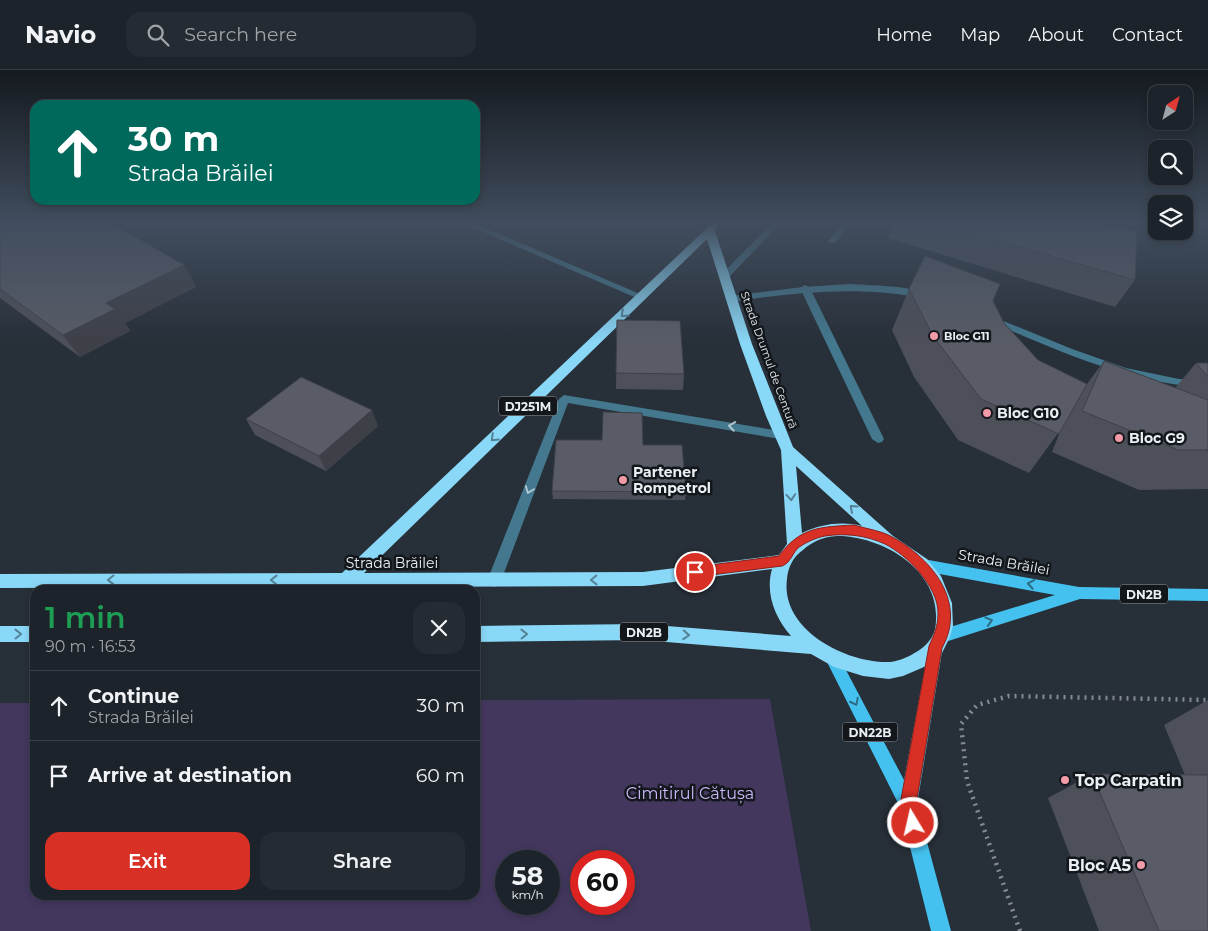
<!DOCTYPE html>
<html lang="en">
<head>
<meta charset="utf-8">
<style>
	body { margin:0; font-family:Montserrat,sans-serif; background:#252b32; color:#f1f3f6; height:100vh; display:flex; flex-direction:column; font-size:19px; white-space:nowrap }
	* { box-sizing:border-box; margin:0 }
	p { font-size:16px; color:#a0a4a8 }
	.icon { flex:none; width:28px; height:28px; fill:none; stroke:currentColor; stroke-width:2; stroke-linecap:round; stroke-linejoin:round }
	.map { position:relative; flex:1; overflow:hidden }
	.side { position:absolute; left:30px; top:515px; width:450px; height:315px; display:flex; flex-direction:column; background:#1d232a; border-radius:15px; box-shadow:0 2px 8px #0003,0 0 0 1px #3b4047 }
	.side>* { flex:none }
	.banner { position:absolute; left:30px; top:30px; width:450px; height:105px; border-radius:15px; box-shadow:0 2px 8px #0003,0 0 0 1px #3b4047; background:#00695c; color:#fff; overflow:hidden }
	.needle { width:32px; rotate:36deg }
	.buttons { position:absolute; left:1148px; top:15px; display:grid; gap:10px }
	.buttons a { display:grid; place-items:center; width:45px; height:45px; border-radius:10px; background:#1d232a; box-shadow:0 2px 8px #0003,0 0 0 1px #3b4047; font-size:25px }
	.speed { position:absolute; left:495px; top:780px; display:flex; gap:10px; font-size:25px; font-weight:700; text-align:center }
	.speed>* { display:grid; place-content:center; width:65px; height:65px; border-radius:50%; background:#1d232a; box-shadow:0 2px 8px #0003,0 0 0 1px #3b4047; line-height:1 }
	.speed small { font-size:12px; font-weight:400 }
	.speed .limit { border:8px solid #d22; background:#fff; color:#111 }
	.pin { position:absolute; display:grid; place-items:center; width:42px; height:42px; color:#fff; margin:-21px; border:2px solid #fff; border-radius:50%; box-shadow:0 1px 5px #0007 }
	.me { position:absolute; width:55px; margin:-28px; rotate:351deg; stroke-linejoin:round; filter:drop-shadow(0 0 4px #0008) }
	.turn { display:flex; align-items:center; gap:18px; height:105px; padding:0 15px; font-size:22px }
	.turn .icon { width:65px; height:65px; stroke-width:2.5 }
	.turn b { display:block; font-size:35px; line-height:42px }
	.round { display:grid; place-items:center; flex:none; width:52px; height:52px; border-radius:15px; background:#252b32 }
	.head { display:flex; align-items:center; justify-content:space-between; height:85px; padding:0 15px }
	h1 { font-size:30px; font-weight:600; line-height:38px; color:#1e9e55 }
	.action { display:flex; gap:10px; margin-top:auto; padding:10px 15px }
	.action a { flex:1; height:58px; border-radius:15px; background:#d93025; color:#fff; font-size:20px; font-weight:600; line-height:58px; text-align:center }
	.action a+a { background:#252b32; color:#f1f3f6 }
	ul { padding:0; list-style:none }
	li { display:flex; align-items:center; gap:15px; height:70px; padding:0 15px; border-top:1px solid #3b4047 }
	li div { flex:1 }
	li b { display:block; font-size:19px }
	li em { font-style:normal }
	header { display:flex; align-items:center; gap:30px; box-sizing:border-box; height:70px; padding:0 25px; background:#1d232a; border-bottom:1px solid #3b4047 }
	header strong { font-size:24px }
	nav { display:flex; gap:28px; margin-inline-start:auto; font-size:18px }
	.search { width:350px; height:45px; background:#252b32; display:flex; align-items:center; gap:12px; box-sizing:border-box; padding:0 18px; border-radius:15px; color:#a0a4a8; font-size:19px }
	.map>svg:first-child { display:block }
	.green { fill:#43375e; fill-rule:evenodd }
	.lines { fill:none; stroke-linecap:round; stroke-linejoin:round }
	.path { stroke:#848b92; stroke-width:4.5; stroke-dasharray:2 5; stroke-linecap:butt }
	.lane { fill:#43788e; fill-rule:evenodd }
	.street { fill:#43788e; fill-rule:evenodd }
	.primary { fill:#44c1ee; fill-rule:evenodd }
	.highway { fill:#8ad8f8; fill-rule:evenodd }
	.wall { fill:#4d4f59 }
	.shaded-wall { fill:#3e4048 }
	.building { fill:#595c67; stroke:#3e4048 }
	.oneway { stroke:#548195 }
	.oneway2 { stroke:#afc5d0 }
	.oneway3 { stroke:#2c6c84 }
	.route { fill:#d93025; stroke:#8d1f18 }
	.poi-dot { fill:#f39aa8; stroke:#13171b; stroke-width:2 }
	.labels { text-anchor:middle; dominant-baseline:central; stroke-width:5; stroke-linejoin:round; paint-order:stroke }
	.far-poi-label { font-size:11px; font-weight:bold; fill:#e9eff4; stroke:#13171b; text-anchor:start }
	.far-street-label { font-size:11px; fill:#e9eff4; stroke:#13171b }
	.shield { fill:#13171b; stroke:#a9aeb3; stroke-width:1 }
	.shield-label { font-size:12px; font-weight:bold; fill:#e9eff4 }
	.poi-label { font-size:14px; font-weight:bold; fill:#e9eff4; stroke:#13171b; text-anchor:start }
	.street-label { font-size:14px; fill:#e9eff4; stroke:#13171b }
	.near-poi-label { font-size:16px; font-weight:bold; fill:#e9eff4; stroke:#13171b; text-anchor:start }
	.near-park-label { font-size:16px; fill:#ccb8fb; stroke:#13171b }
</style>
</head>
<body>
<header>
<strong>Navio</strong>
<div class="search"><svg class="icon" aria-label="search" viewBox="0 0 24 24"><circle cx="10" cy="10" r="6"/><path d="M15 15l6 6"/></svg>Search here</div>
<nav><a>Home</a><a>Map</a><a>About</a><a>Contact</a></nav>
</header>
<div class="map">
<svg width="1208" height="861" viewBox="0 0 1208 861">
	<rect width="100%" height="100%" fill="#272f38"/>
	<!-- green -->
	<path class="green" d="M770,629L811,861H0V633H35V825H475V630ZM506,791H549V834H506ZM581,791H624V834H581Z"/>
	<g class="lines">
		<!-- path -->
		<polyline class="path" points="1020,861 967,711 961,654 977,635 1009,626 1208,630"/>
		<!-- lane -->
		<g class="lane">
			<polygon points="462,153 474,153 647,227 642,230 639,229"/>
			<polygon points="772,153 781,153 727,209 721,209 721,205"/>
			<polygon points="842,153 851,153 835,173 829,173 828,171"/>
			<polygon points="805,215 810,218 884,369 882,372 878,373 872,369 800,218"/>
			<polygon points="564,325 780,361 786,365 780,369 568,333 501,511 499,515 494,517 489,515 487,511 559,329"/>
		</g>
		<!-- street -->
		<g class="street">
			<path d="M850,214C866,215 917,216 929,225L924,228C856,216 797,222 730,232L725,229L730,226L803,217Z"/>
			<path d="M989,245L1072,279L1126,298L1179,309L1208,310V318C1127,313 1059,281 986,250V246Z"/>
		</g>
		<!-- primary -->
		<polygon class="primary" points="923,489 1079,517 1208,519 1208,531 1080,529 942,573 943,576 917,735 951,861 931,861 900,737 825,588 827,583 832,581 837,583 904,710 929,576 931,571 936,569 935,566 937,561 1055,525 923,501 918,499 916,495 918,491"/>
		<!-- highway -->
		<g class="highway">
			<path d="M710,153H720L715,161L752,274L793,377L893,466L927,489L941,506L952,533L953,556L950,567L942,583L924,597L903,606L889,609L863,606L834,597L811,584L642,570L475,572V556L642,554L791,566C775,548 765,523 772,499L643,516L0,518V504L342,503L706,159ZM707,169L740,274L766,346L781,380L787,474L779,485L643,502L364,503ZM796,396L862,456C841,451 821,454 802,463ZM837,466C882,466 939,499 936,550C936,564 930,573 918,581C910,586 900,591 890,592C847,594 780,560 787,509C788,497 793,487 803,480C813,471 823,467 837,466Z"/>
			<rect x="0" y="556" width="35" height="16"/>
		</g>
	</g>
	<!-- wall -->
	<g class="wall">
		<polygon points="0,153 184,195 196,217 125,253 130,261 80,287 0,228"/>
		<polygon points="893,153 1106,153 1135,210 1115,237 888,168"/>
		<polygon points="909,219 993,231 1004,253 1038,290 1087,314 1104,291 1175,318 1196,293 1208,293 1208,419 1139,420 1052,382 1061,359 1029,403 958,370 914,307 892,260"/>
		<polygon points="617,250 684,304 683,320 616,319"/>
		<polygon points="246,349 378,356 326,401 255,365"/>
		<polygon points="643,375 686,422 685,430 553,429 552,421"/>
		<polygon points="1208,630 1208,861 1099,861 1048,728 1092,704 1185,705 1164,655"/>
	</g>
	<!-- shaded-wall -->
	<g class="shaded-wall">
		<polygon points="184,195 196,217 125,253 130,261 80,287 63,265 106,233"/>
		<polygon points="372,340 378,356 326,401 319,386"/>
	</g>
	<!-- building -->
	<g class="building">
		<polygon points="0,153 111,153 184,195 106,233 115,239 63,265 0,219"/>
		<polygon points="937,153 1106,153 1137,162 1135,210"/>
		<polygon points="925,186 1000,214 993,231 1004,253 1038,290 1087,314 1059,364 981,329 933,266 909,219"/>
		<polygon points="617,250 680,251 684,304 616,303"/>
		<polygon points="1104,291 1208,330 1208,380 1178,380 1082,341"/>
		<polygon points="1196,293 1208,293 1208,307"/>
		<polygon points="301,307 372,340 319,386 246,349"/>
		<polygon points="603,342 642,343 643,375 682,375 686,422 552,421 556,370 602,370"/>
		<polygon points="1092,704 1208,705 1208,861 1159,861"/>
	</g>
	<!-- one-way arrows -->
	<defs><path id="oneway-chevron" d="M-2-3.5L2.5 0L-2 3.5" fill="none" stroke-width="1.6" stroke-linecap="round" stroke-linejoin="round" transform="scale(1.25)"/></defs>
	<g class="oneway">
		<use href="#oneway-chevron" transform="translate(624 244) rotate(136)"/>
		<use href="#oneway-chevron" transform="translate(494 368) rotate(136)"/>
		<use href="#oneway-chevron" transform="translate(791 427) rotate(86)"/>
		<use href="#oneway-chevron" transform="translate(853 438) rotate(-138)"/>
		<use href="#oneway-chevron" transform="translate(111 510) rotate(179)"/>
		<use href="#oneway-chevron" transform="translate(274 510) rotate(-179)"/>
		<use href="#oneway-chevron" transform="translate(594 510) rotate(179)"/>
		<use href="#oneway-chevron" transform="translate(18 564) rotate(-1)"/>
		<use href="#oneway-chevron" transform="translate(524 564) rotate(-1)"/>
		<use href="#oneway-chevron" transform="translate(686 565) rotate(4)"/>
	</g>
	<g class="oneway2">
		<use href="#oneway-chevron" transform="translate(732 356) rotate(-171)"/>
		<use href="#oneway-chevron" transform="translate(529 420) rotate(111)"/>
	</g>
	<g class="oneway3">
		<use href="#oneway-chevron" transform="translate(1031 514) rotate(-170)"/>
		<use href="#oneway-chevron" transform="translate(989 551) rotate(-17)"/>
		<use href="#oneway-chevron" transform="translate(855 632) rotate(63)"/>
	</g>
	<!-- sky -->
	<linearGradient id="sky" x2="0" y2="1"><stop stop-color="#151a1f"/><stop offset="0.56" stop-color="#414d5e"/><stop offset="1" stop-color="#414d5e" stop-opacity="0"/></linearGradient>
	<rect width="1208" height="274" fill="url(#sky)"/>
	<!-- route -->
	<path class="route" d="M854,455C867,459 883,461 894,468C933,490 967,533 942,578L916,735L921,753L918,758L913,761L907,758L900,735L929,576C934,565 938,556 938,544C939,517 907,485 885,474C866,465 844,463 825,466C817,467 802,474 797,479C792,485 790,493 782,496L695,507L691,506L689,502L691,499L695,497L779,486C800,457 820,457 854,455Z"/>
	<!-- markers -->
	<g class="poi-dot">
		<circle cx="934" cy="266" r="5"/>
		<circle cx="987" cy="343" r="5"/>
		<circle cx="1119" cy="368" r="5"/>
		<circle cx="623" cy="410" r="5"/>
		<circle cx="1065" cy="710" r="5"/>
		<circle cx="1141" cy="795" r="5"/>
	</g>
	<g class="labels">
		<!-- far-poi labels -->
		<g class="far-poi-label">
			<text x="944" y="266">Bloc G11</text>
		</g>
		<!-- far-street labels -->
		<g class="far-street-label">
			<text transform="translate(769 290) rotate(70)">Strada Drumul de Centură</text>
		</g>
		<!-- shield labels -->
		<g class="shield">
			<rect x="499" y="326.5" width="58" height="19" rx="4"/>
			<rect x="1120" y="514.5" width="48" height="19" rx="4"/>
			<rect x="620" y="552.5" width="48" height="19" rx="4"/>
			<rect x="842.5" y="652.5" width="55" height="19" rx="4"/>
		</g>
		<g class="shield-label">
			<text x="528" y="336">DJ251M</text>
			<text x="1144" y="524">DN2B</text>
			<text x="644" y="562">DN2B</text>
			<text x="870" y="662">DN22B</text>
		</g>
		<!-- poi labels -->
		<g class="poi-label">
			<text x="997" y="343">Bloc G10</text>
			<text x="1129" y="368">Bloc G9</text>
			<text x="633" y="402">Partener<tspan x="633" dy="16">Rompetrol</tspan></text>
		</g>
		<!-- street labels -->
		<g class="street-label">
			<text transform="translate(1004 492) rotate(10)">Strada Brăilei</text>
			<text x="392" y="493">Strada Brăilei</text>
		</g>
		<!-- near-poi labels -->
		<g class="near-poi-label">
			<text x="1075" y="710">Top Carpatin</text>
			<text x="1131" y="795" text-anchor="end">Bloc A5</text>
		</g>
		<!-- near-park labels -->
		<g class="near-park-label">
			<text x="690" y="723">Cimitirul Cătușa</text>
		</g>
	</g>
</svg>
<div class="buttons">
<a><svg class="needle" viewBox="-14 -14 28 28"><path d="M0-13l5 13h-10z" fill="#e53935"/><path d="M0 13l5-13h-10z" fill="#a0a4a8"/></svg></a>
<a><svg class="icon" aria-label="search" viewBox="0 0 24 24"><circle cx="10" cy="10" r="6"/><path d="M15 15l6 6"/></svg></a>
<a><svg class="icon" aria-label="layers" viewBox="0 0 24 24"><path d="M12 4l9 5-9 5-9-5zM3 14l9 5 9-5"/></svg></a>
</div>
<div class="speed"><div>58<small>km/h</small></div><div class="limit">60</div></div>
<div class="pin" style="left:695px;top:502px;background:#d93025"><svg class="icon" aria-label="arrive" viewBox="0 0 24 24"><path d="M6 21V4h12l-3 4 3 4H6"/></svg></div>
<svg class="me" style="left:913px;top:753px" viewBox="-20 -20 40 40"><circle r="17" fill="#d93025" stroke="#fff" stroke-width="3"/><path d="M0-11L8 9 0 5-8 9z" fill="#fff"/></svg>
<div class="banner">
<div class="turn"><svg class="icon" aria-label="ahead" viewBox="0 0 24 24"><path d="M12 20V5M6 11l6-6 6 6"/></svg><div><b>30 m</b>Strada Brăilei</div></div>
</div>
<section class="side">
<div class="head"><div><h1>1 min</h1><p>90 m · 16:53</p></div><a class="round"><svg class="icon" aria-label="close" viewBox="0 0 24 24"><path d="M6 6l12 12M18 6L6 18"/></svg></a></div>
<ul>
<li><svg class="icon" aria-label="ahead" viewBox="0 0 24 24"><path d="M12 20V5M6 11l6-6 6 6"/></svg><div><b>Continue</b><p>Strada Brăilei</p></div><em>30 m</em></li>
<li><svg class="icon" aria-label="arrive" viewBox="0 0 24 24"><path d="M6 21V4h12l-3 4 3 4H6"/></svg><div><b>Arrive at destination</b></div><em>60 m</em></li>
</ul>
<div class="action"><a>Exit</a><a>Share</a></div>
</section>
</div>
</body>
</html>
